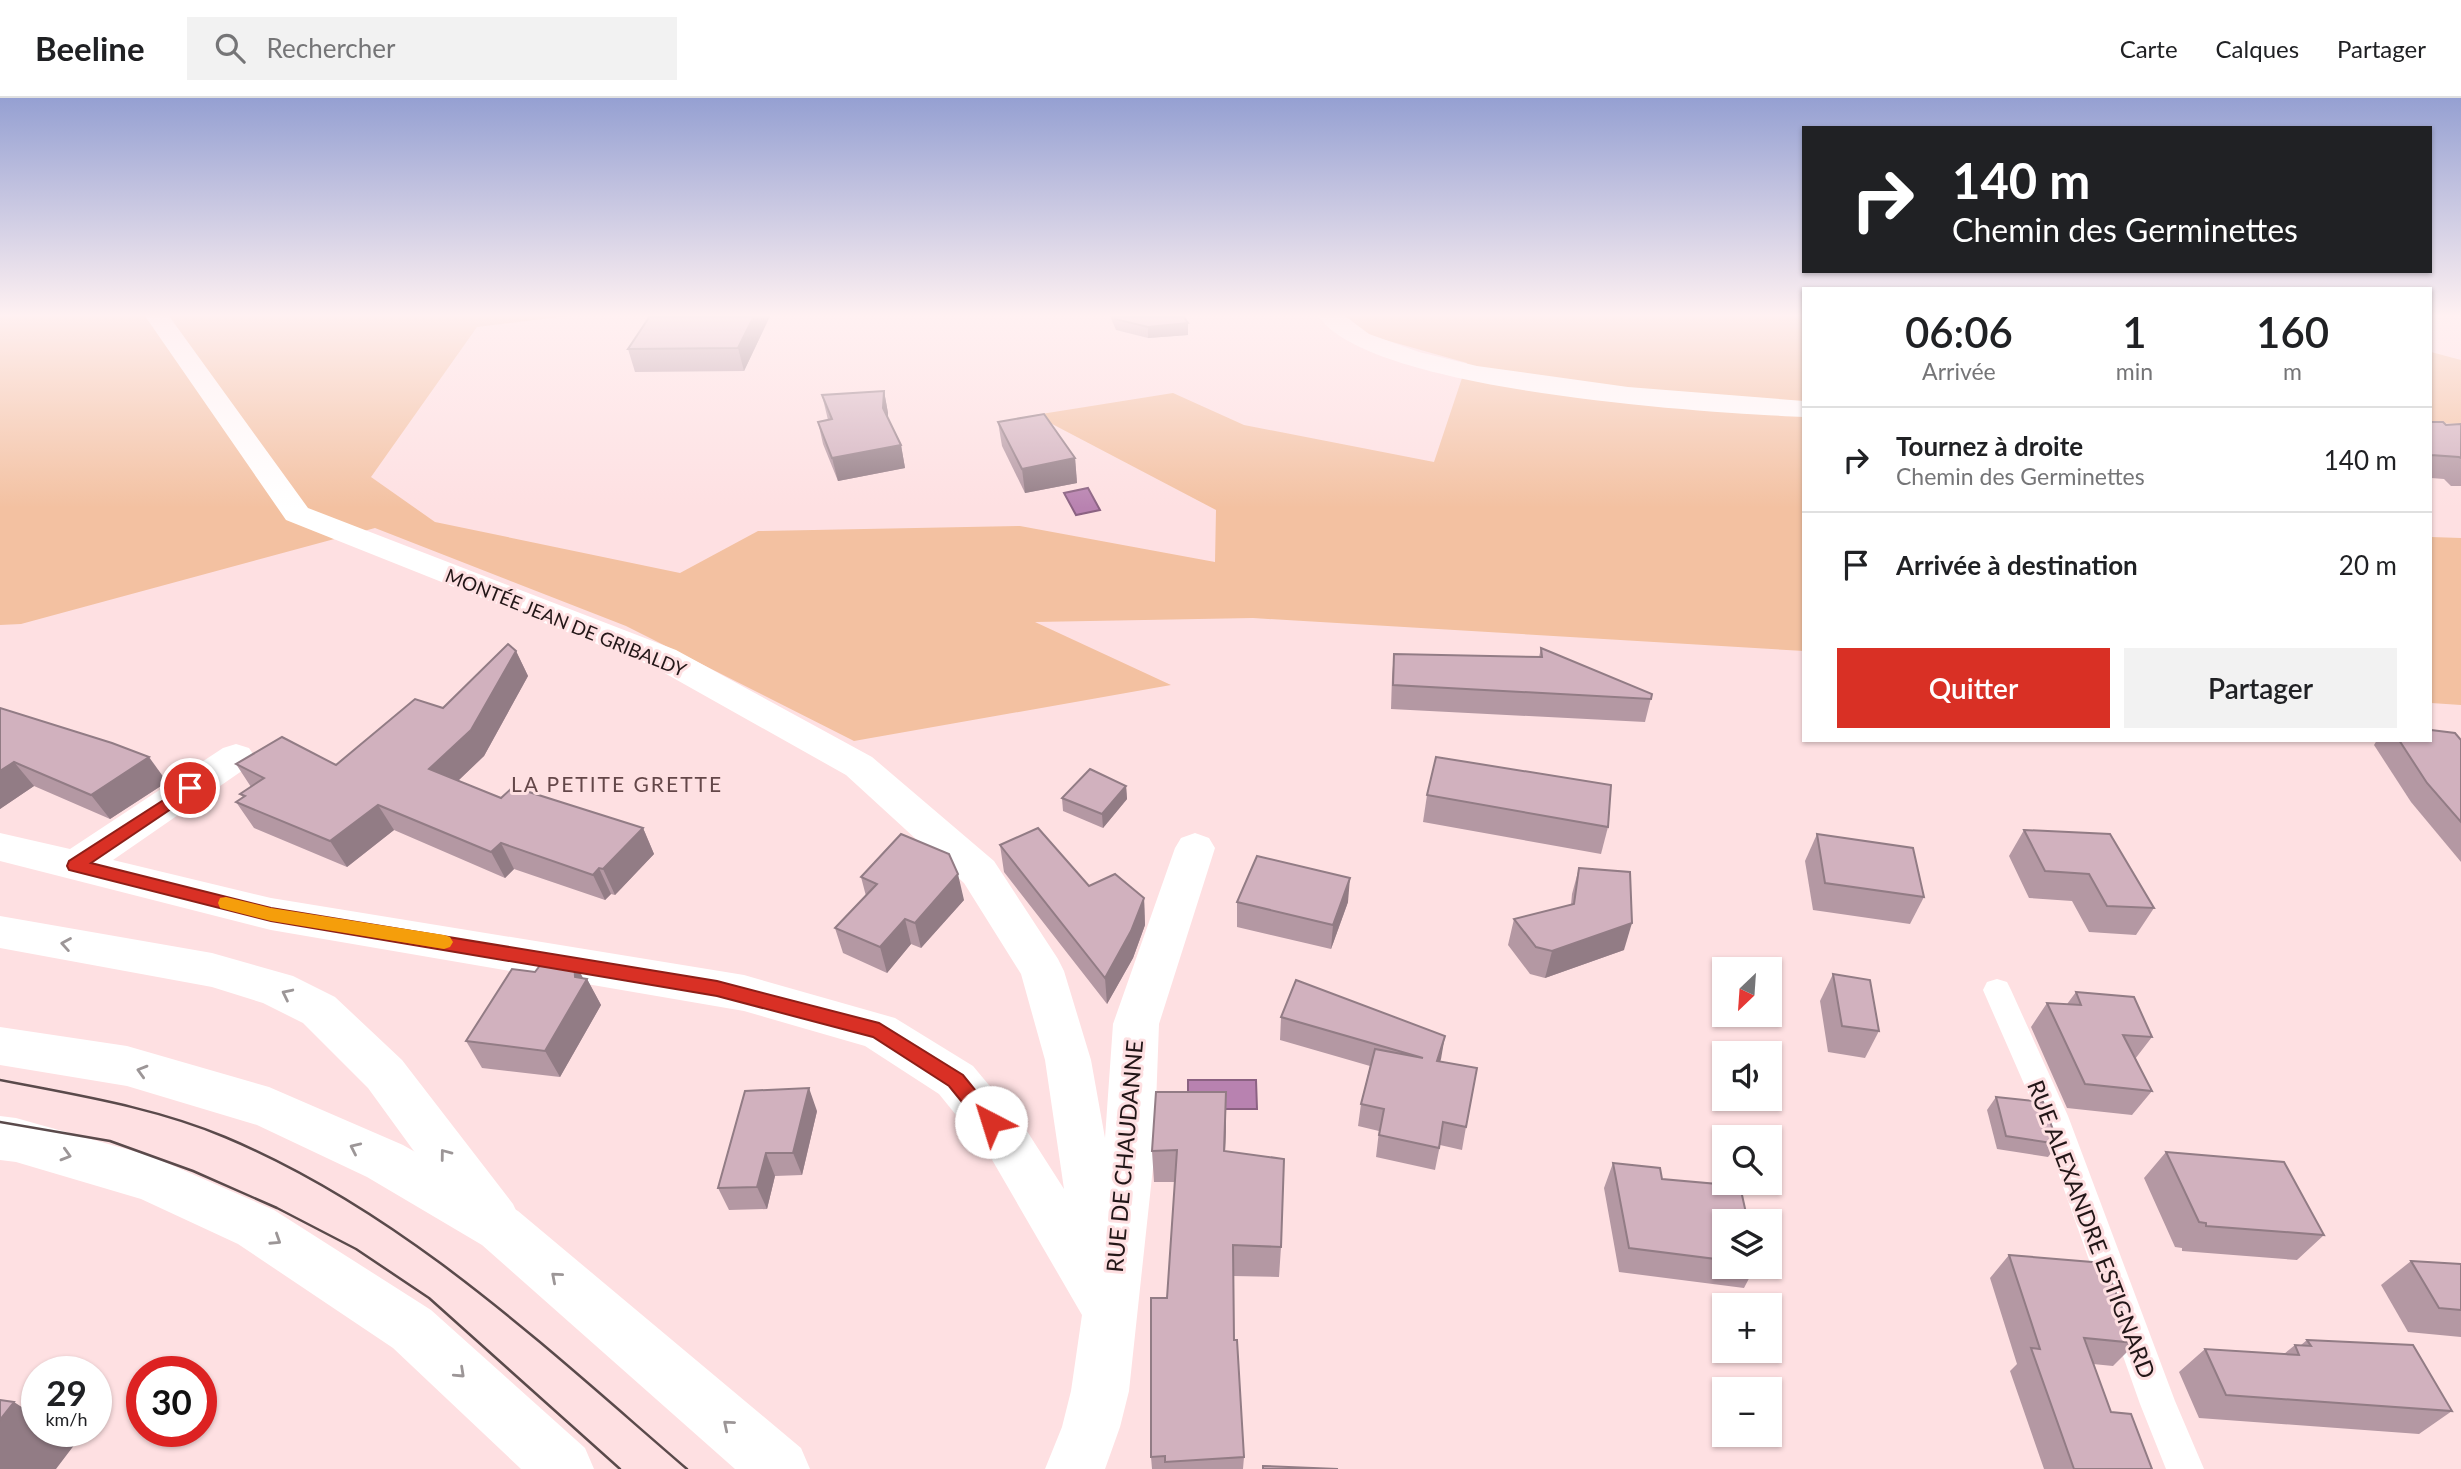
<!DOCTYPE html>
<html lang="fr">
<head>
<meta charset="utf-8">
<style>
	body { margin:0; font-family:Lato,sans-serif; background:#f2f2f2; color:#202124; height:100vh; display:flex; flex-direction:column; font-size:26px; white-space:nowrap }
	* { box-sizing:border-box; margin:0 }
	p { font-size:23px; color:#757577 }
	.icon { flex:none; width:38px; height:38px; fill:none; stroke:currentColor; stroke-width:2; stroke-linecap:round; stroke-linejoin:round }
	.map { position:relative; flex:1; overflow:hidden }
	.sheet { position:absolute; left:1802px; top:189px; width:630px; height:455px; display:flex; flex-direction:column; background:#fff; border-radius:0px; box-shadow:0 2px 5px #0004 }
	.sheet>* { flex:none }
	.guide { position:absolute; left:1802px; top:28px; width:630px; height:147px; border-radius:0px; box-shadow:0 2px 5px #0004; background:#202124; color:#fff; overflow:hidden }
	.needle { width:46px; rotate:205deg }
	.tools { position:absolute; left:1712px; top:859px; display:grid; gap:14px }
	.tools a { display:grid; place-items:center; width:70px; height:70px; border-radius:0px; background:#fff; box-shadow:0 2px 5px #0004; font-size:35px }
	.speed { position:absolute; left:21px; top:1258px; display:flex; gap:14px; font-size:35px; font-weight:700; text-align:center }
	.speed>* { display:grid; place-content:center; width:91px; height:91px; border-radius:50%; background:#fff; box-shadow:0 2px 5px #0004; line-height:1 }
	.speed small { font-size:18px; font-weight:400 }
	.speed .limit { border:10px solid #d22; background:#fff; color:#111 }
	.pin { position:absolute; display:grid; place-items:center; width:60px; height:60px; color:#fff; margin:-30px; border:4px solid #fff; border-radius:50%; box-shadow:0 2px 7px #0007 }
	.me { position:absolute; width:77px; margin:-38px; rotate:320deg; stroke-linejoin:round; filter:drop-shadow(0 0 5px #0008) }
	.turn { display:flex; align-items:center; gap:24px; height:147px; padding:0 35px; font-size:32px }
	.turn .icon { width:91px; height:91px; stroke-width:2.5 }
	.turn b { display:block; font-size:49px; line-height:60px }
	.eta { display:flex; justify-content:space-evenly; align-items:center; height:119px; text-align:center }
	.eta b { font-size:42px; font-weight:600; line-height:49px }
	.action { display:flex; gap:14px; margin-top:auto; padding:14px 35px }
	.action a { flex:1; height:80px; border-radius:0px; background:#d93025; color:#fff; font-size:28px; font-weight:600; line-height:80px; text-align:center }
	.action a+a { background:#f2f2f2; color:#202124 }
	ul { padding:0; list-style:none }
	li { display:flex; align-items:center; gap:21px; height:105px; padding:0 35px; border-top:2px solid #e0e0e0 }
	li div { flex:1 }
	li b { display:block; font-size:26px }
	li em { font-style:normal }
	header { display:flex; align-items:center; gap:42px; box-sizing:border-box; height:98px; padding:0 35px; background:#fff; border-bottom:2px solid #e0e0e0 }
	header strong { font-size:33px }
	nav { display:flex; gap:38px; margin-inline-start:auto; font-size:24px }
	.search { width:490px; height:63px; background:#f2f2f2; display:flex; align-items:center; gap:18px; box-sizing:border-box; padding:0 24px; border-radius:0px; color:#757577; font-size:26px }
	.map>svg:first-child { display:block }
	.green { fill:#f3c1a1 }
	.water { fill:#b882b0; stroke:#8b6282; stroke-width:2 }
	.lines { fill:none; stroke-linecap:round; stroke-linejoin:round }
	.lane { fill:#fff; fill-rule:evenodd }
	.street { fill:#fff; fill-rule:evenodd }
	.secondary { fill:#fff; fill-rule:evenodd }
	.tram { stroke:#5a4a4b; stroke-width:2.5 }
	.wall { fill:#b498a3 }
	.shaded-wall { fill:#927c85 }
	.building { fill:#d1b1be; stroke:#927c85; stroke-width:2 }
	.oneway { stroke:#9c9697 }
	.route { fill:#d93025; stroke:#8d1f18; stroke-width:2 }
	.slow { fill:#f59e0b }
	.labels { text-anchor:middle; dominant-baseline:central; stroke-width:6; stroke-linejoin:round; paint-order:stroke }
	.street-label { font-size:19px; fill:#221617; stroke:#fee0e2 }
	.neighbourhood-label { font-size:21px; letter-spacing:2px; fill:#644749; stroke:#fee0e2 }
	.near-street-label { font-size:23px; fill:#221617; stroke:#fee0e2 }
</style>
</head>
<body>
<header>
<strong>Beeline</strong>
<div class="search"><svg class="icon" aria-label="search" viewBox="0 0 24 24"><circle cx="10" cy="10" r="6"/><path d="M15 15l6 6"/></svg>Rechercher</div>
<nav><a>Carte</a><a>Calques</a><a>Partager</a></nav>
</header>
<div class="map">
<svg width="2461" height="1371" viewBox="0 0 2461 1371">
	<rect width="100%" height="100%" fill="#fee0e2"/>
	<!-- green -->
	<g class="green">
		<polygon points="0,218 568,218 477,229 371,379 435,424 680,475 758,433 1020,428 1215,464 1216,412 1035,317 1173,295 1244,327 1434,364 1467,265 1350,232 1341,218 1804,218 1804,553 1253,520 1035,524 1171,587 854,643 626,528 375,430 21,526 0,527"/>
		<polygon points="2431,254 2461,262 2461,326 2431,325"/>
		<polygon points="2431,439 2461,440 2461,607 2431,605"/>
	</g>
	<!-- water -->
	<g class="water">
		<polygon points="1088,390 1100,412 1076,417 1064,395"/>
		<polygon points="1188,982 1256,982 1257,1011 1188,1011"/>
	</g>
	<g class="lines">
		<!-- lane -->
		<polygon class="lane" points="1997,881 2007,884 2011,892 2068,1018 2175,1303 2204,1371 2166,1371 2140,1306 2038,1018 1983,892 1987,884"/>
		<!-- street -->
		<g class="street">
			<polygon points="145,218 169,218 308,410 676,552 872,659 994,763 1058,861 1064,873 1091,962 1105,1040 1113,926 1175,750 1181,740 1195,735 1209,740 1215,750 1159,926 1154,1060 1129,1293 1120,1329 1105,1371 1045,1371 1062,1329 1071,1293 1082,1217 991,1060 939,996 865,948 744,913 271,832 0,763 0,735 70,751 223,650 236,646 249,650 255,659 249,668 113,762 271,800 744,877 895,920 973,968 1025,1030 1064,1091 1045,962 1021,876 964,785 846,677 652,568 286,422"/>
			<path d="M1318,218H1345L1369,236L1419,254L1477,268L1628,289L1804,303V319C1710,315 1370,294 1318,218Z"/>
			<polygon points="0,818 212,855 293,878 335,899 402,962 513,1106 521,1123 513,1140 495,1147 477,1140 368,990 303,925 263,905 212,889 0,850"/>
		</g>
		<!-- secondary -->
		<g class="secondary">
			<polygon points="0,929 127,948 269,989 403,1047 518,1113 801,1350 810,1371 735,1371 482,1147 367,1079 257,1027 127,988 0,967"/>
			<polygon points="0,1018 16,1020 151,1058 274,1112 431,1212 585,1350 594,1371 521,1371 393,1250 238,1146 141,1101 16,1064 0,1062"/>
		</g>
		<!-- tram -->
		<g class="tram">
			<path d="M0,982C76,997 154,1009 225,1039C402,1113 544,1248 687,1371"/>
			<polyline points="0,1024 110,1043 193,1073 277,1110 356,1151 429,1200 620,1371"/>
		</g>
	</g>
	<!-- wall -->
	<g class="wall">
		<polygon points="650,218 770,218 744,273 635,274 628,251"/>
		<polygon points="1110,218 1183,218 1188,225 1188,237 1148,240 1116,232"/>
		<polygon points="884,293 888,315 888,320 901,347 905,370 838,383 823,346 818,324 828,322 822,297"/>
		<polygon points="998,324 1075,360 1077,385 1025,395 1002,348"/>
		<polygon points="2431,324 2446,327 2461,326 2461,388 2451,388 2444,381 2431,380"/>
		<polygon points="1541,550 1652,596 1645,624 1391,611 1392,579 1394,556 1539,559"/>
		<polygon points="516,553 528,578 484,658 458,683 501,700 643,730 654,756 615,797 611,796 605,802 514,771 505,780 394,732 347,769 254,730 236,704 243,699 240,696 251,689 236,666 336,667 443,610"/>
		<polygon points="0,610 167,684 110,721 34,688 0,711"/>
		<polygon points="2377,642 2461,642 2461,764 2411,704 2374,647"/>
		<polygon points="1126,688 1127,701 1103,730 1063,713 1062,700"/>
		<polygon points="1427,697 1608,729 1601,756 1423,724"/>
		<polygon points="2024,732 2154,810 2136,837 2089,834 2072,803 2029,800 2009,758"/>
		<polygon points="1817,736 1924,799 1910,826 1813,812 1805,763"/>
		<polygon points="1000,747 1089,788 1144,800 1145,827 1133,860 1107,906 1004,774"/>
		<polygon points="1579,770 1624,852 1545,880 1530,876 1508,847 1514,821 1571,807 1572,796"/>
		<polygon points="861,779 964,802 921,850 911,846 887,875 843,855 835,830 866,798"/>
		<polygon points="1237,804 1348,804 1331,851 1237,829"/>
		<polygon points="1833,876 1879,933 1865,960 1828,954 1820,903"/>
		<polygon points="583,880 587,881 601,907 560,979 482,970 466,943"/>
		<polygon points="2076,894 2152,939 2135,961 2152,993 2132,1017 2067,1010 2031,929 2047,905 2067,906"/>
		<polygon points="1281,919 1440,963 1466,1029 1462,1052 1440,1047 1435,1072 1376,1059 1379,1033 1358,1028 1361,1006 1370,968 1280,942"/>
		<polygon points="1996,999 2058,1046 2048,1059 1997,1051 1987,1012"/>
		<polygon points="817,1013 802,1077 775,1078 767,1111 729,1112 718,1090"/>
		<polygon points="1226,1026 1225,1053 1281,1149 1279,1179 1233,1178 1234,1242 1244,1359 1243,1371 1152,1371 1151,1359 1167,1200 1175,1084 1154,1084 1152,1053"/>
		<polygon points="2166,1054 2324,1137 2297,1162 2182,1153 2182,1150 2175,1149 2144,1080"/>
		<polygon points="1613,1065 1724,1124 1724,1169 1755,1169 1744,1190 1619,1174 1604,1090"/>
		<polygon points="2009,1157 2136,1245 2113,1268 2093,1266 2111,1314 2152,1371 2044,1371 2010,1273 2017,1266 1990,1180"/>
		<polygon points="2411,1163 2461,1166 2461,1239 2408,1234 2381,1187"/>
		<polygon points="2307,1242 2452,1313 2419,1336 2199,1320 2179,1274 2205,1251 2284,1256 2295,1247 2301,1247"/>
	</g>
	<!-- shaded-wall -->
	<g class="shaded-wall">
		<polygon points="754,218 770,218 744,273 738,250"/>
		<polygon points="1188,225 1188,237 1148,240 1148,229"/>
		<polygon points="884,293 888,315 887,332 883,310"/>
		<polygon points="901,347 905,370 838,383 832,360"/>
		<polygon points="1075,360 1077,385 1025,395 1022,371"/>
		<polygon points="516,553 528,578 484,658 443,697 429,671"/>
		<polygon points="149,659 167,684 110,721 91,697"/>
		<polygon points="14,664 34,688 0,711 0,673"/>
		<polygon points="1126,688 1127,701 1103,730 1102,716"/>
		<polygon points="378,707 394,732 347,769 330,743"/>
		<polygon points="643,730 654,756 615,797 603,771"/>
		<polygon points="501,745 514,771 505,780 491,754"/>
		<polygon points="599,770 611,796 605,802 593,777"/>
		<polygon points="958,776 964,802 921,850 915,825"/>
		<polygon points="1350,780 1348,804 1331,851 1333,827"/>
		<polygon points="1144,800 1145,827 1133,860 1107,906 1105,880"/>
		<polygon points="905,821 911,846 887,875 880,849"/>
		<polygon points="1632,825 1624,852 1545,880 1552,853"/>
		<polygon points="574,862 585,884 587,881 601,907 560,979 545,953 575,879"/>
		<polygon points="1445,938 1441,961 1433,985 1437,963"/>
		<polygon points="809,990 817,1013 802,1077 793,1055"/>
		<polygon points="1226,994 1226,1026 1224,1084 1224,1053"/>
		<polygon points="766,1055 775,1078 767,1111 757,1089"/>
		<polygon points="14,1304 37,1319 37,1334 57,1334 75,1346 56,1371 0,1371 0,1322"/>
	</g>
	<!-- building -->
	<g class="building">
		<polygon points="650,218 754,218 738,250 628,251"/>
		<polygon points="1114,218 1183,218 1188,225 1148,229 1115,221"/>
		<polygon points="884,293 883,310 901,347 832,360 818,324 832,321 822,297"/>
		<polygon points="1044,316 1075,360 1022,371 998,324"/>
		<polygon points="2431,324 2443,324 2446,327 2461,326 2461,360 2459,359 2431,357"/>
		<polygon points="508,546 516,553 471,632 429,671 501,700 513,689 643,730 603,771 599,770 593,777 501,745 491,754 378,707 330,743 236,704 245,698 240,696 264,680 236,666 282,639 336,667 415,601 443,610"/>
		<polygon points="1541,550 1652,596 1651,601 1393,587 1394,556 1542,559"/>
		<polygon points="0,610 112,645 149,659 91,697 14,664 0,673"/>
		<polygon points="2431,632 2455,635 2461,642 2461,724 2427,685 2399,642 2431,642"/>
		<polygon points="1436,659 1611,687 1608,729 1427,697"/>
		<polygon points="1090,671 1126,688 1102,716 1062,700"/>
		<polygon points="1038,730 1089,788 1115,776 1144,800 1131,833 1105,880 1000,747"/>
		<polygon points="2024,732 2110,736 2154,810 2107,808 2089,776 2045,773"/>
		<polygon points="901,736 949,756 958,776 915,825 905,821 880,849 835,830 877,786 861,779"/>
		<polygon points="1817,736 1913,750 1924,799 1825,785"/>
		<polygon points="1257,758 1350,780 1333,827 1237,804"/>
		<polygon points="1579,770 1630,774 1632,825 1552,853 1536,849 1514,821 1574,806"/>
		<polygon points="547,858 574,862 575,879 587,881 545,953 466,943 512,871 535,874"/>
		<polygon points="1833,876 1870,882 1879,933 1842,928"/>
		<polygon points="1296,882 1445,938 1437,963 1477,970 1466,1029 1443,1024 1439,1050 1379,1037 1384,1011 1361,1006 1375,951 1423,960 1281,919"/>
		<polygon points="2076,894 2134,899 2152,939 2123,937 2152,993 2085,986 2047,905 2081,907"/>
		<polygon points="809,990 793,1055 766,1055 757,1089 718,1090 745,993"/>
		<polygon points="1156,994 1226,994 1224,1053 1284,1061 1281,1149 1233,1147 1234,1242 1237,1242 1244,1359 1165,1364 1165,1358 1151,1359 1151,1200 1167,1200 1177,1052 1152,1053"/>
		<polygon points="1996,999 2043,1004 2058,1046 2006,1038"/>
		<polygon points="2166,1054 2284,1064 2324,1137 2206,1128 2206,1125 2199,1124"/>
		<polygon points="1613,1065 1660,1070 1662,1081 1740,1088 1748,1124 1724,1124 1724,1162 1629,1150"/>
		<polygon points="2009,1157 2104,1165 2136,1245 2084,1240 2111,1314 2131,1316 2152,1371 2074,1371 2031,1250 2040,1251"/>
		<polygon points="2411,1163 2461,1166 2461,1212 2439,1210"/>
		<polygon points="2307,1242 2413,1247 2452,1313 2226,1297 2205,1251 2299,1257 2295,1247 2311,1248"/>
		<polygon points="0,1302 14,1304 0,1322"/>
		<polygon points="1263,1368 1338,1371 1263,1371"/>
	</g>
	<!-- one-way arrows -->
	<defs><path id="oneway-chevron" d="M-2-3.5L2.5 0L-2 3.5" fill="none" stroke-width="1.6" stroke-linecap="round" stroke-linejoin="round" transform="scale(1.75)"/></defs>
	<g class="oneway">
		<use href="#oneway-chevron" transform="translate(66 846) rotate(-170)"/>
		<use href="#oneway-chevron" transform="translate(287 896) rotate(-154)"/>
		<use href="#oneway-chevron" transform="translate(142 973) rotate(-164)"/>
		<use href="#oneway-chevron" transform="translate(355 1050) rotate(-155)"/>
		<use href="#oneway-chevron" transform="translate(445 1056) rotate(-127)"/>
		<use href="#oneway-chevron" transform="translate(66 1057) rotate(16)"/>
		<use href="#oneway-chevron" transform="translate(276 1142) rotate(33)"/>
		<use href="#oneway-chevron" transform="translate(556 1179) rotate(-139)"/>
		<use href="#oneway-chevron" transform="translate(460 1275) rotate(43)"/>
		<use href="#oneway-chevron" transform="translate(728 1327) rotate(-140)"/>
	</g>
	<!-- sky -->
	<linearGradient id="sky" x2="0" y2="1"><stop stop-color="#95a0d2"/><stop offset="0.53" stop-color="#fff1f2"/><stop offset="1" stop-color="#fff1f2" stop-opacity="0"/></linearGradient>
	<rect width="2461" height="410" fill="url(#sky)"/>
	<!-- route -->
	<polygon class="route" points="190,685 196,686 198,690 196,694 91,765 271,810 717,883 879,925 963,977 1001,1024 998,1031 991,1033 984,1031 949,988 873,939 717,898 271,823 69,772 67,768 69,763"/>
	<!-- slow -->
	<polygon class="slow" points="226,799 271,810 444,837 450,839 453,844 450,849 444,851 271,823 220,810 218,805 220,800"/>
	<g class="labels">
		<!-- street labels -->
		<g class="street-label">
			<text transform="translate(566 524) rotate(22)">MONTÉE JEAN DE GRIBALDY</text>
		</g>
		<!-- neighbourhood labels -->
		<g class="neighbourhood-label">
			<text x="617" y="685">LA PETITE GRETTE</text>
		</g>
		<!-- near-street labels -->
		<g class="near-street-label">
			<text transform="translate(1124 1058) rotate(-85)">RUE DE CHAUDANNE</text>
			<text transform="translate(2092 1131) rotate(69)">RUE ALEXANDRE ESTIGNARD</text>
		</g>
	</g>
</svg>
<div class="tools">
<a><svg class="needle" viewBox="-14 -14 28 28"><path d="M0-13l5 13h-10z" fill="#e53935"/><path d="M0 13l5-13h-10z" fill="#757577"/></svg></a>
<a><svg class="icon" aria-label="sound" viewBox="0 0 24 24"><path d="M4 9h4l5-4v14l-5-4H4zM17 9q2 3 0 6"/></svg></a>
<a><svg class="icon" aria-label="search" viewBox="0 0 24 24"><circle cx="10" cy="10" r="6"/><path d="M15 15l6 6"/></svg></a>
<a><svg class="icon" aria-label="layers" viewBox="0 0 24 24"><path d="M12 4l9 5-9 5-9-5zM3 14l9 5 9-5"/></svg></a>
<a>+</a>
<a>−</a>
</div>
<div class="speed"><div>29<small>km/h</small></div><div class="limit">30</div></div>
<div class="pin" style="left:190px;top:690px;background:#d93025"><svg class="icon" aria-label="arrive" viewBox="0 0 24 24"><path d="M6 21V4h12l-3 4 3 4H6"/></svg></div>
<svg class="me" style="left:991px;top:1024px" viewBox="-20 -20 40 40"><circle r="19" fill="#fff"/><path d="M0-13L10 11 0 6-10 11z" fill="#d93025"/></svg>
<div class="guide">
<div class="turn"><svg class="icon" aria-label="right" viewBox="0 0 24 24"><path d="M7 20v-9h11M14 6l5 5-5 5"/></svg><div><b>140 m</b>Chemin des Germinettes</div></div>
</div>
<section class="sheet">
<div class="eta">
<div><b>06:06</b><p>Arrivée</p></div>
<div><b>1</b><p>min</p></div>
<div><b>160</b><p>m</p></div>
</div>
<ul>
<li><svg class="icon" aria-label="right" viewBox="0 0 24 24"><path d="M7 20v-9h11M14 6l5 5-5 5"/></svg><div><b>Tournez à droite</b><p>Chemin des Germinettes</p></div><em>140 m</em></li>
<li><svg class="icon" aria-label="arrive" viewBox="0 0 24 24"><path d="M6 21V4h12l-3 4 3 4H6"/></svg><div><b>Arrivée à destination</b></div><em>20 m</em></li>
</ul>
<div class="action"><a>Quitter</a><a>Partager</a></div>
</section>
</div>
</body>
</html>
